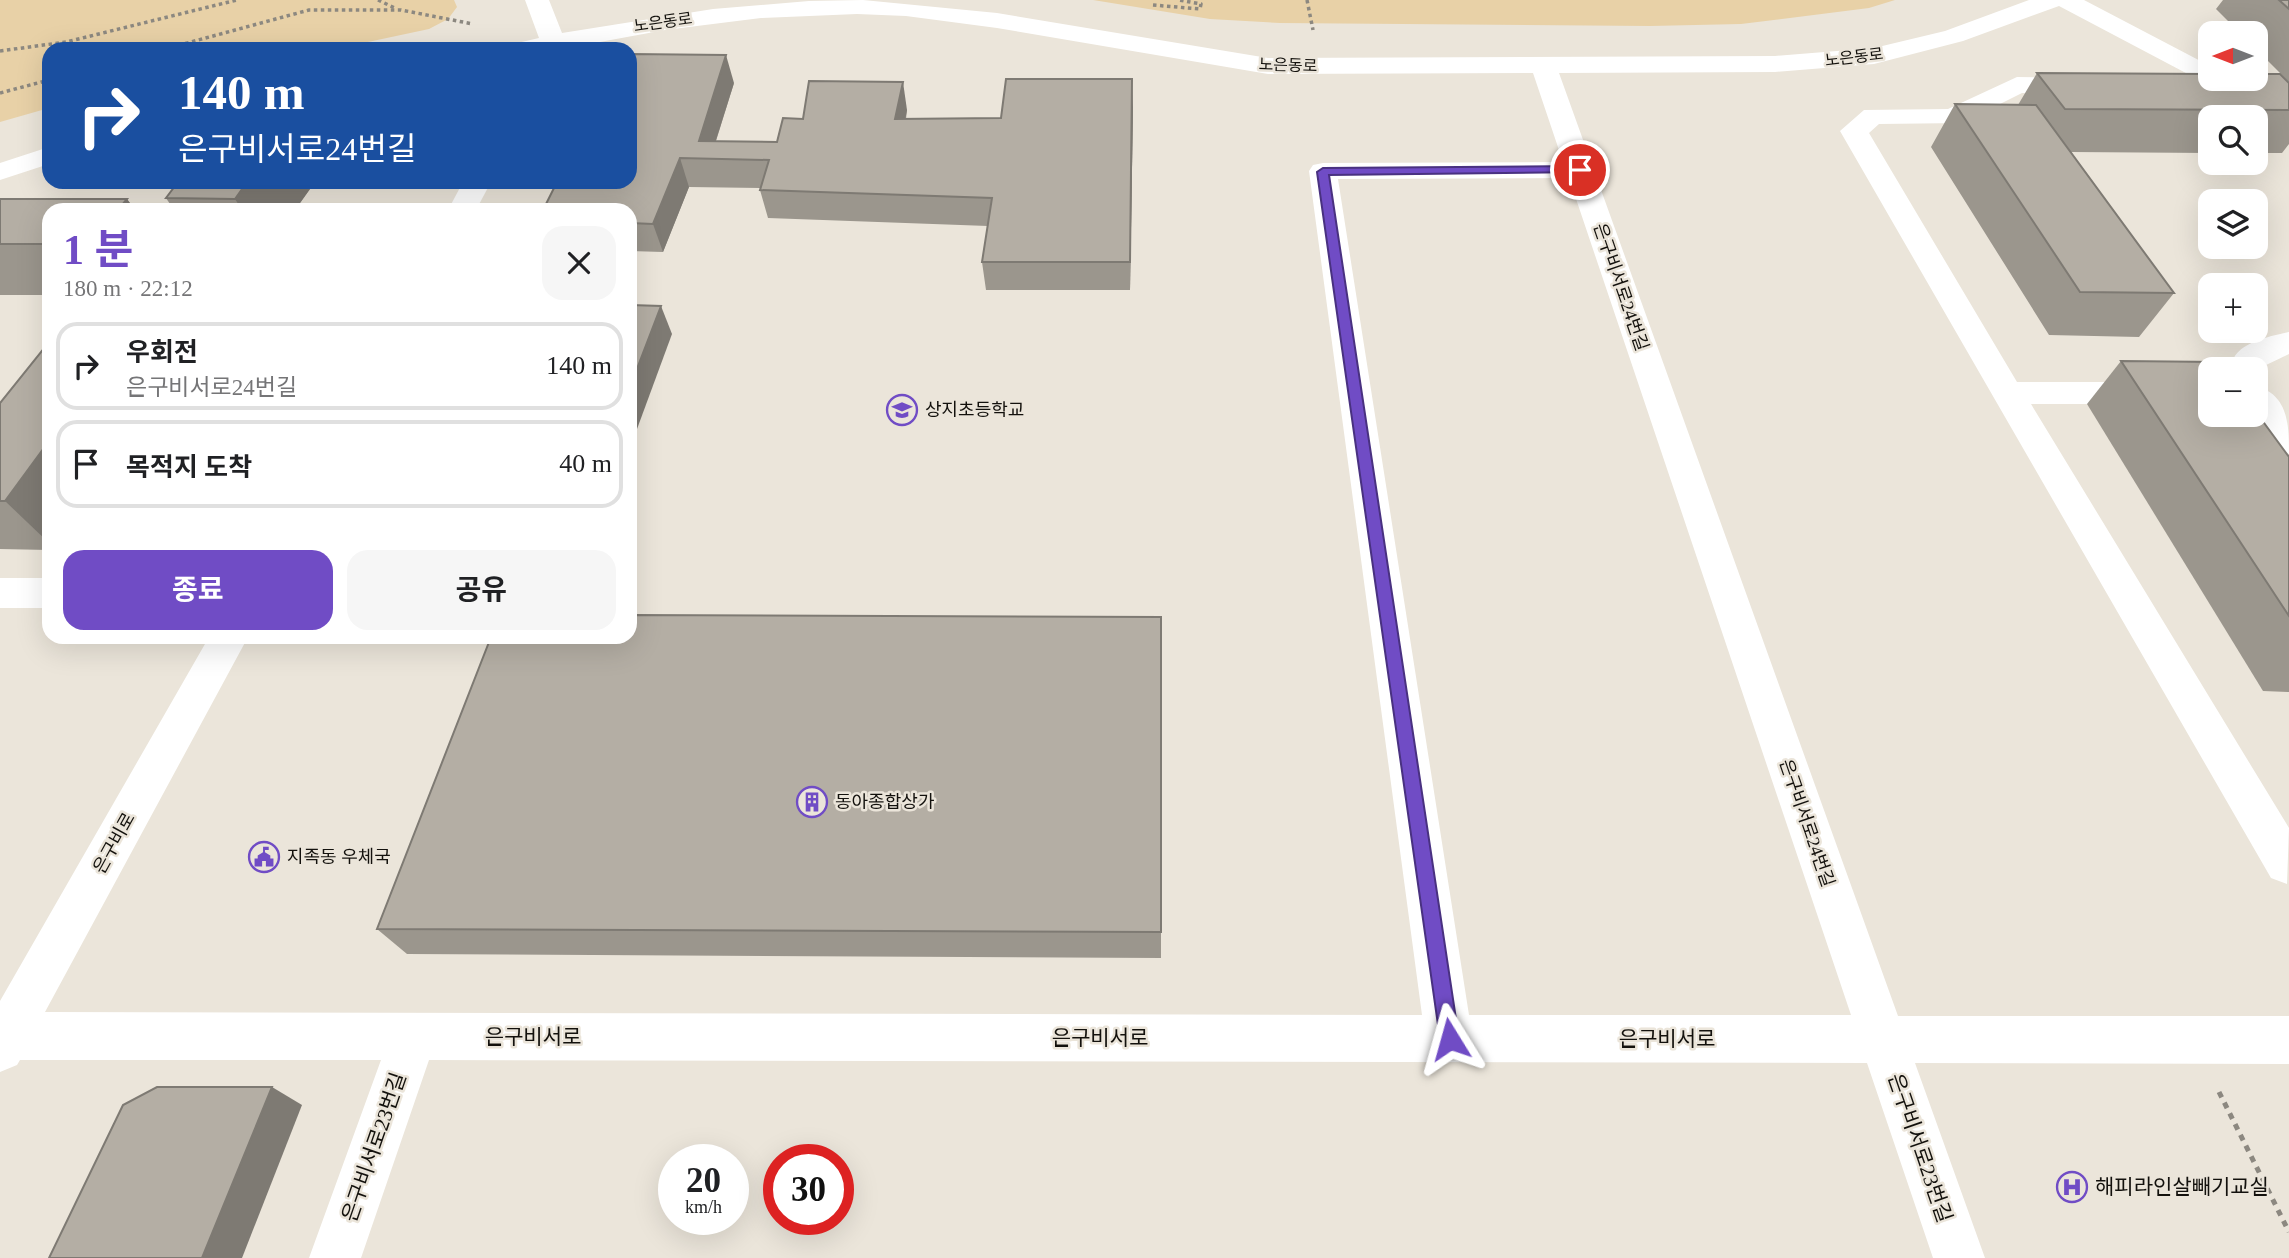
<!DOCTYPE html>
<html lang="ko">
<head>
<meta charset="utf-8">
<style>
	body { margin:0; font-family:"Times New Roman","Noto Sans KR",serif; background:#f6f6f6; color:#202124; height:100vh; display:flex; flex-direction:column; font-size:26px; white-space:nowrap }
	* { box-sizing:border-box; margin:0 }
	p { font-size:23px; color:#757577 }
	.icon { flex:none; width:38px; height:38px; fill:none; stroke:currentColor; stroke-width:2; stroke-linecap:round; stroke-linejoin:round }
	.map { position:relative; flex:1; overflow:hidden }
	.side { position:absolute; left:42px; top:203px; width:595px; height:441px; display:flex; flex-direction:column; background:#fff; border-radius:21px; box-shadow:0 7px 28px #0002 }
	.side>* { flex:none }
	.guide { position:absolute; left:42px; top:42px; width:595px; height:147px; border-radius:21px; box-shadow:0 7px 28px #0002; background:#1a4fa0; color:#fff; overflow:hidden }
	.needle { width:46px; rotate:270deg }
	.tools { position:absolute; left:2198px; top:21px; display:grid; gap:14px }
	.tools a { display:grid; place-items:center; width:70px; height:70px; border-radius:14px; background:#fff; box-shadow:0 7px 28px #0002; font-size:35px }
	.speed { position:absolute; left:658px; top:1144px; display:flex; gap:14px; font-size:35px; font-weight:700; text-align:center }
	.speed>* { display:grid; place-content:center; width:91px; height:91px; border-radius:50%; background:#fff; box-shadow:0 7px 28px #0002; line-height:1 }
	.speed small { font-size:18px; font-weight:400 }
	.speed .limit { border:10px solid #d22; background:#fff; color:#111 }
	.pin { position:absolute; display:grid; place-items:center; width:60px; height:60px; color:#fff; margin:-30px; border:4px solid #fff; border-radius:50%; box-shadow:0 2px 7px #0007 }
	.me { position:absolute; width:77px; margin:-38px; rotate:352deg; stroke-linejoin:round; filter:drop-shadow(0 0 5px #0008) }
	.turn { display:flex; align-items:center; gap:24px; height:147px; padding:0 21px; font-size:32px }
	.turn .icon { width:91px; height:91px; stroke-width:2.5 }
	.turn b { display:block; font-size:49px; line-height:60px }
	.round { display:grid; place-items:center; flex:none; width:74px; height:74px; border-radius:21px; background:#f6f6f6 }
	.head { display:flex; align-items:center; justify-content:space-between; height:119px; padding:0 21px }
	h1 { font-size:42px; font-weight:700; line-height:52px; color:#704cc5 }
	.cta { display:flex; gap:14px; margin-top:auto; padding:14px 21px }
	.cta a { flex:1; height:80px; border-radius:21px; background:#704cc5; color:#fff; font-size:28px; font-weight:700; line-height:80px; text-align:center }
	.cta a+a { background:#f6f6f6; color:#202124 }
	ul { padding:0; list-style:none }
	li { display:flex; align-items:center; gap:21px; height:88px; margin:0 14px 10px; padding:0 7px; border:4px solid #e0e0e0; border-radius:21px }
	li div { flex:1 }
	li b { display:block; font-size:26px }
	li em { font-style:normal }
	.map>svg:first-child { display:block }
	.green { fill:#e8d1a7 }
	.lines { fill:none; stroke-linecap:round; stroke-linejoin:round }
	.path-far1 { stroke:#8c8880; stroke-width:3.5; stroke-dasharray:3.5 3.5; stroke-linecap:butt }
	.path { stroke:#8c8880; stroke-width:5; stroke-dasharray:6 6; stroke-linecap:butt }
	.minor { fill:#fff; fill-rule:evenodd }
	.wall { fill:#9b968d }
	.shaded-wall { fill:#7e7a73 }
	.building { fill:#b4aea4; stroke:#7e7a73; stroke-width:2 }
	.route { fill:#704cc5; stroke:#493180; stroke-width:2 }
	.labels { text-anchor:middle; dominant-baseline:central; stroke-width:5; stroke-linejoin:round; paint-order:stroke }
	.far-street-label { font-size:16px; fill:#13110d; stroke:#ebe5da }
	.street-label { font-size:18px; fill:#13110d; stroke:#ebe5da }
	.poi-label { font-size:18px; fill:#13110d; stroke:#ebe5da; text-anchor:start }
	.near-street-label { font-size:21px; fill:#13110d; stroke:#ebe5da }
	.near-poi-label { font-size:21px; fill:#13110d; stroke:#ebe5da; text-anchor:start }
</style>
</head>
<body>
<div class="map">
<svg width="2289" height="1258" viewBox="0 0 2289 1258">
	<rect width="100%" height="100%" fill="#ebe5da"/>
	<!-- green -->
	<g class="green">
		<polygon points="0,0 454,0 457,7 448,19 429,29 335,49 49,49 49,108 0,122"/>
		<polygon points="1093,0 1895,0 1869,8 1741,24 1650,26 1280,23 1210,19"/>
	</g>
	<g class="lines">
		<!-- path-far1 -->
		<g class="path-far1">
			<polyline points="378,0 397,9"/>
			<polyline points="1307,0 1313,30"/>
			<polyline points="1153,5 1200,9 1201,4 1179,0"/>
			<polyline points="165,49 309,10 401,10 473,24"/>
			<polyline points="0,51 66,42 237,0"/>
			<polyline points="0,93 49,80"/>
		</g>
		<!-- path -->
		<polyline class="path" points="2219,1092 2289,1232"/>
		<!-- minor -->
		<g class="minor">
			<path d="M525,0H549L562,33L713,9L809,1L863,0L997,13L1268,58L1775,56L1874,48L1945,31L2029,0H2084L2210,66V79H2221L2210,84L2201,81L2059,6L1963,41L1874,64L1775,72L1559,73L1898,1016H2289V1064L1915,1063L1985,1258H1933L1867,1063L429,1060L361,1258H309L381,1060H20L17,1065L0,1072V1001L209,637H248L45,1012L1422,1015L1309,171L1313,165L1323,163L1563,162L1533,73L1268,74L997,28L906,16L857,14L761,18L665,30L562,49H509L513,44L539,38ZM1569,178L1851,1015H1469L1338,179Z"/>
			<polygon points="2017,77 2082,78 2091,80 2095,86 2091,92 2082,94 2022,93 1962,123 1879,124 1869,133 2017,382 2210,382 2210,404 2031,404 2289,828 2287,884 2271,878 1840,131 1864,110 1948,109"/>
			<polygon points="49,147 49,164 0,180 0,163"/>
			<polygon points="463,182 491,182 476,210 448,210"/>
			<path d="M2289,332V354L2264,366L2260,377L2256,378V369H2232C2229,344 2270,336 2289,332Z"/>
			<path d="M2256,386C2289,395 2289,426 2289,454L2277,451L2251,415H2256Z"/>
			<rect x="0" y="578" width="49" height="30"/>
		</g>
	</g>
	<!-- wall -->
	<g class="wall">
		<polygon points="2223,0 2289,0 2289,82 2256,49 2256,33 2240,33 2216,9"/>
		<polygon points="2037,73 2289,83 2289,144 2282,153 2256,153 2256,117 2210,117 2210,153 2071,152 2174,293 2139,337 2049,335 1931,147 1955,104 2018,105"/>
		<polygon points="734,83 716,141 777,142 803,119 907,110 906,119 1001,118 1133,107 1130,290 986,290 982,262 988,226 768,218 760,190 760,188 689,187 663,252 630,251 630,210"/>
		<polygon points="315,182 295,210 174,210 166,198"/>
		<polygon points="0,199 127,199 135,210 49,210 49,295 0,295"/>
		<polygon points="49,342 49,550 0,549 0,403"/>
		<polygon points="2121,361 2289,457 2289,692 2263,691 2087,404"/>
		<polygon points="377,929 1161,932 1161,958 407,954"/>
	</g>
	<!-- shaded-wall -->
	<g class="shaded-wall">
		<polygon points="726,55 734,83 710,159 699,141"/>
		<polygon points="1132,79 1133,107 1130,290 1130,262"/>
		<polygon points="903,82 907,110 900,147 895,119"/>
		<polygon points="680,158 689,187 663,252 653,224"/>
		<polygon points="247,182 315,182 295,210 242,210 235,199"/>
		<polygon points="127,199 135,210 118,210"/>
		<polygon points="661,306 672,334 630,448 630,387"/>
		<polygon points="49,441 49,543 5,501"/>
		<polygon points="272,1087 302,1105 242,1258 202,1258"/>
	</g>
	<!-- building -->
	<g class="building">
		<polygon points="2279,0 2289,0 2289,9"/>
		<polygon points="630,54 726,55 699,141 777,142 783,118 803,119 809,81 903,82 895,119 1001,118 1006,79 1132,79 1130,262 982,262 992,198 760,190 769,160 680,158 653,224 630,223 630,210 543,210 557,182 630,182"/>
		<polygon points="2037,73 2210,74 2210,79 2256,79 2256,74 2280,74 2289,83 2289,110 2065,109"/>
		<polygon points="1955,104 2036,105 2174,293 2080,292"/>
		<polygon points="178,182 247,182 235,199 166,198"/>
		<polygon points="0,199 127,199 118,210 49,210 49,244 0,244"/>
		<polygon points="630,305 661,306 630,387"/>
		<polygon points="49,342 49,441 5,501 0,501 0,403"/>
		<polygon points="2121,361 2219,362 2225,369 2210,369 2210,415 2256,415 2256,412 2289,457 2289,616"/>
		<polygon points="630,615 1161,617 1161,932 377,929 491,637 630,637"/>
		<polygon points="157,1087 272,1087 202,1258 49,1258 123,1105"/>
	</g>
	<!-- route -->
	<polygon class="route" points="1580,166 1584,167 1584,172 1329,175 1459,1039 1457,1046 1450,1048 1443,1046 1440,1039 1317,172 1323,168"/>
	<!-- icons -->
	<defs>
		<g id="school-ring" transform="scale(1.575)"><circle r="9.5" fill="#ebe5da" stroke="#704cc5" stroke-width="1.5"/><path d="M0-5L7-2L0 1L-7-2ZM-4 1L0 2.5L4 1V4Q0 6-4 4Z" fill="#704cc5"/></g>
		<g id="building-ring" transform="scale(1.575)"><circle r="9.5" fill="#ebe5da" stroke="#704cc5" stroke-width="1.5"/><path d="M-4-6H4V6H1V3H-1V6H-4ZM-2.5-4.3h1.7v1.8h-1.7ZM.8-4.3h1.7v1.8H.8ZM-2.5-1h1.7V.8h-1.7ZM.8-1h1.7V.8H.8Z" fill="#704cc5"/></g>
		<g id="civic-ring" transform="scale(1.575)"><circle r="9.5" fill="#ebe5da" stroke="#704cc5" stroke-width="1.5"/><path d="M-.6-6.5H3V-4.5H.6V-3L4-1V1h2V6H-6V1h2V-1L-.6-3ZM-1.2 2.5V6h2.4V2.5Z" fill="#704cc5"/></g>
		<g id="hospital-ring" transform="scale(1.575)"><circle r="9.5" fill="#ebe5da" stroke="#704cc5" stroke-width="1.5"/><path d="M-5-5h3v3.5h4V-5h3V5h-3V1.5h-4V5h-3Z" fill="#704cc5"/></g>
	</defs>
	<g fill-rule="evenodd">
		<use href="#school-ring" x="902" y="410"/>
		<use href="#building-ring" x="812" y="802"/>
		<use href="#civic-ring" x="264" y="857"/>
		<use href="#hospital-ring" x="2072" y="1187"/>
	</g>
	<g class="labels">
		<!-- far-street labels -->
		<g class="far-street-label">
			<text transform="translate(663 22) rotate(-8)">노은동로</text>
			<text transform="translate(1854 57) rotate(-7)">노은동로</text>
			<text transform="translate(1288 65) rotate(2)">노은동로</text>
		</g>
		<!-- street labels -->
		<g class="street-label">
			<text transform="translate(1621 287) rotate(71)">은구비서로24번길</text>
			<text transform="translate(1807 823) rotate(71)">은구비서로24번길</text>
			<text transform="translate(114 843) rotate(-61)">은구비로</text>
		</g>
		<!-- poi labels -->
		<g class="poi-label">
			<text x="925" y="410">상지초등학교</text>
			<text x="835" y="802">동아종합상가</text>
			<text x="287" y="857">지족동 우체국</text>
		</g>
		<!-- near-street labels -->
		<g class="near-street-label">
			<text x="533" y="1037">은구비서로</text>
			<text x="1100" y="1038">은구비서로</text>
			<text x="1667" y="1039">은구비서로</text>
			<text transform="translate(374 1147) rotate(-71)">은구비서로23번길</text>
			<text transform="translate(1920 1148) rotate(71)">은구비서로23번길</text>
		</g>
		<!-- near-poi labels -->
		<g class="near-poi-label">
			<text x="2095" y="1187">해피라인살빼기교실</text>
		</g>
	</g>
</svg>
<div class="tools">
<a><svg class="needle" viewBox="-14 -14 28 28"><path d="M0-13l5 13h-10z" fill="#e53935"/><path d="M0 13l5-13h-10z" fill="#757577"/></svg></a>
<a><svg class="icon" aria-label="search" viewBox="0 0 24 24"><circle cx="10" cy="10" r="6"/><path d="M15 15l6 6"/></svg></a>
<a><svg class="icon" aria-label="layers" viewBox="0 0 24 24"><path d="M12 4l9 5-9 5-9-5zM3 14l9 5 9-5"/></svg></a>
<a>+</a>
<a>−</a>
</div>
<div class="speed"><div>20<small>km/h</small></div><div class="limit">30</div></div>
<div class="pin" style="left:1580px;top:170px;background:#d93025"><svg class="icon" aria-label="arrive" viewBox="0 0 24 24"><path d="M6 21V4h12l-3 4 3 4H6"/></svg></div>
<svg class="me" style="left:1450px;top:1039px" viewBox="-20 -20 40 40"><path d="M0-17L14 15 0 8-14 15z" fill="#704cc5" stroke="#fff" stroke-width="4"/></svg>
<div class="guide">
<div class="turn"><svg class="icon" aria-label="right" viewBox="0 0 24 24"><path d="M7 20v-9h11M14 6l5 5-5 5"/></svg><div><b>140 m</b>은구비서로24번길</div></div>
</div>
<section class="side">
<div class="head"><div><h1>1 분</h1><p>180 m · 22:12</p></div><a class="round"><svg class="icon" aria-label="close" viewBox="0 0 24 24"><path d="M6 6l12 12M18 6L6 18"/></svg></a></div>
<ul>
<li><svg class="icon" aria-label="right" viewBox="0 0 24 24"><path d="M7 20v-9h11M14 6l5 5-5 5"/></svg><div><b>우회전</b><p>은구비서로24번길</p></div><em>140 m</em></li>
<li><svg class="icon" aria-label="arrive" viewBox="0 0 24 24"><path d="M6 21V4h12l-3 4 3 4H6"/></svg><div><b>목적지 도착</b></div><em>40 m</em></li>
</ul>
<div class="cta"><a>종료</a><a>공유</a></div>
</section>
</div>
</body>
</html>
